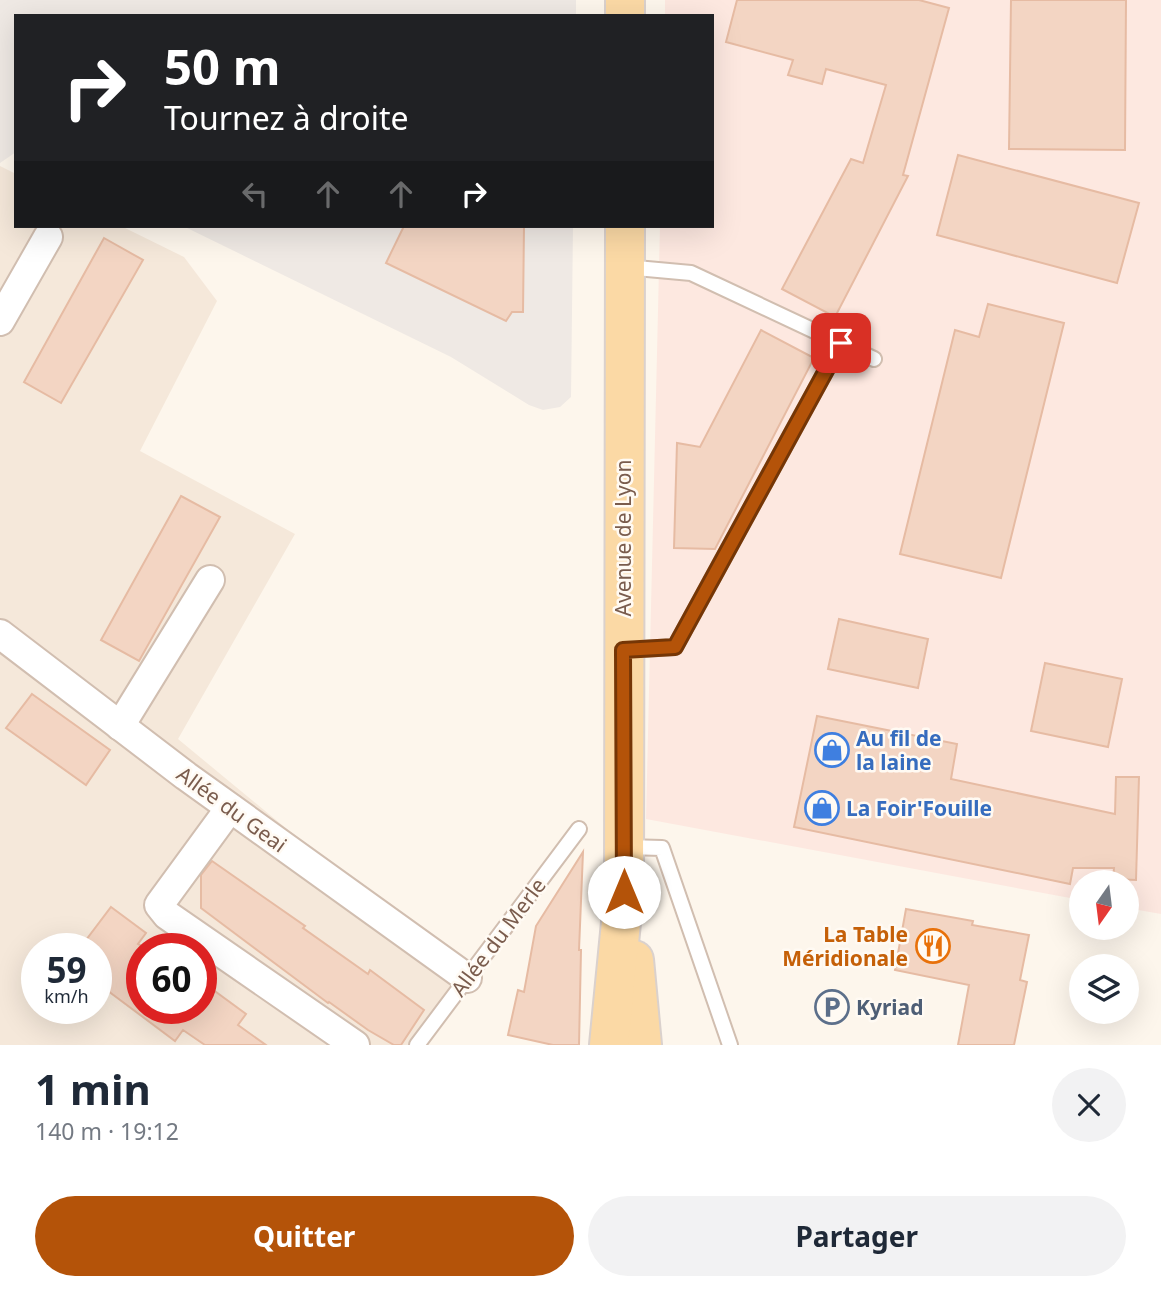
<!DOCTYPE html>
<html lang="fr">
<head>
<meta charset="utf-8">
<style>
	body { margin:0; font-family:"Noto Sans",sans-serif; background:#f2f2f3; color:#1f2937; height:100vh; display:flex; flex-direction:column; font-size:26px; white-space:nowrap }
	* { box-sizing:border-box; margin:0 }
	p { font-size:23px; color:#747a83 }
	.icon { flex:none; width:38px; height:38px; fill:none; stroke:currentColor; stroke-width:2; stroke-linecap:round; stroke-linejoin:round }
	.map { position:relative; height:1045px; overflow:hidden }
	.details { display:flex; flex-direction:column; background:#fff; flex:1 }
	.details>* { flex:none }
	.top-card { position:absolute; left:14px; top:14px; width:700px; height:214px; border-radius:0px; box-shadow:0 7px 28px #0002; background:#202124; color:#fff; overflow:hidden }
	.needle { width:46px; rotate:194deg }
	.controls { position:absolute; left:1069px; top:870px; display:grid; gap:14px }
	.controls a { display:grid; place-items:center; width:70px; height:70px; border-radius:50%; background:#fff; box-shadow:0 7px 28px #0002; font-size:35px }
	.speed { position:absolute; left:21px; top:933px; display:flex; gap:14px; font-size:35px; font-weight:700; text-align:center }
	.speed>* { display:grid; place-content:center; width:91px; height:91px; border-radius:50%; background:#fff; box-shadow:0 7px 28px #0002; line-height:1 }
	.speed small { font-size:18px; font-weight:400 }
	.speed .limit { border:10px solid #d22; background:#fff; color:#111 }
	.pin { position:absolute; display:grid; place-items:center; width:60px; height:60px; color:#fff; margin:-30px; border-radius:14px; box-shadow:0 4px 10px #0006 }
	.me { position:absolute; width:77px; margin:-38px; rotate:0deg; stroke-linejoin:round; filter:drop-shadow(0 0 5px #0008) }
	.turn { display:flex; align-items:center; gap:24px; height:147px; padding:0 35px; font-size:32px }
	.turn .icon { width:91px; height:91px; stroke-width:2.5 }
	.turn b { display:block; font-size:49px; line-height:60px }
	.lanes { display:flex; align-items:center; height:66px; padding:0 35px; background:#0003; justify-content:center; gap:35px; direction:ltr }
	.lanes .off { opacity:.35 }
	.round { display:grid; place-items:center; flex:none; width:74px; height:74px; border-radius:37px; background:#f2f2f3 }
	.headline { display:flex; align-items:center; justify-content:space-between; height:119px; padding:0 35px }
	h1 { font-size:42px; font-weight:700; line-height:52px }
	.cta { display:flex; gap:14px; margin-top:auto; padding:14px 35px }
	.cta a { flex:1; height:80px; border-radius:42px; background:#b45309; color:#fff; font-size:28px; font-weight:700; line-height:80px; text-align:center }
	.cta a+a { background:#f2f2f3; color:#1f2937 }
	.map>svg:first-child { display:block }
	.residential { fill:#f5e8da; fill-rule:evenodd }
	.commercial { fill:#fde8e0 }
	.industrial { fill:#efe9e4 }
	.building { fill:#f3d5c3; stroke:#e6bba3; stroke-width:2 }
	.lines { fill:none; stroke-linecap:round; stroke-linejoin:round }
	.lane-casing { stroke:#d1beb0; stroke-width:18 }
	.street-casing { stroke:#d1beb0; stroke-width:32 }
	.primary-casing { stroke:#dad1cd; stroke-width:42 }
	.lane { stroke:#fff; stroke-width:14 }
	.street { stroke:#fff; stroke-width:28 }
	.primary { stroke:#fbd9a5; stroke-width:38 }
	.route-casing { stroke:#753606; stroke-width:18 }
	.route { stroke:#b45309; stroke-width:12 }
	.labels { text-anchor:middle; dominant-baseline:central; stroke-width:5; stroke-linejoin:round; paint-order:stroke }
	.street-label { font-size:21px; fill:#7a5c4d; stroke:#fffaf3 }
	.shop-label { font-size:21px; font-weight:bold; fill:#366cbe; stroke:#fffaf3; text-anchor:start }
	.food-label { font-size:21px; font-weight:bold; fill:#c56008; stroke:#fffaf3; text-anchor:end }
	.service-label { font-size:21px; font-weight:bold; fill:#4e5e75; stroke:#fffaf3; text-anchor:start }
</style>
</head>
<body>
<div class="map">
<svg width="1161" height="1045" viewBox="0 0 1161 1045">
	<rect width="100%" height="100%" fill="#fdf6ec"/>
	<!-- residential -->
	<path class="residential" d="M0,166L16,174V226H121L184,257L217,301L140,451L295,534L178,739L467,978L422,1045H0ZM37,948H96V1008H37ZM142,948H201V1008H142Z"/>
	<!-- commercial -->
	<polygon class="commercial" points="665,0 1161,0 1161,914 1127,908 1127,882 1082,882 1081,900 646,819 660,226 712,226 712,16 665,16"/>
	<!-- industrial -->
	<g class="industrial">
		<polygon points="0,0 576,0 576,16 16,16 16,152 0,163"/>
		<polygon points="183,226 573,226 571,397 560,407 543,410 529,405 451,357"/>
	</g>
	<!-- building -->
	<g class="building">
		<polygon points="737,0 919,0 949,8 903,175 908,176 835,317 782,289 851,159 863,163 886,85 826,69 822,84 788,75 793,60 726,42"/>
		<polygon points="1011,0 1126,0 1125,150 1009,149"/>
		<polygon points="958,155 1139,203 1117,283 937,235"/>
		<polygon points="404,226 524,226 523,312 512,312 506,321 386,263"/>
		<polygon points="104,238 143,260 61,403 24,382"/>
		<polygon points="988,304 1064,323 1001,578 900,554 955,330 979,337"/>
		<polygon points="761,330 814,358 715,549 674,548 677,443 700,447"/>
		<polygon points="181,496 220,517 139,661 101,640"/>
		<polygon points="839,619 928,639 918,688 828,669"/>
		<polygon points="1045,663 1122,679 1108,747 1031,731"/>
		<polygon points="32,694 110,750 86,785 6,728"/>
		<polygon points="817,716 957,744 951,779 1115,814 1116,777 1139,777 1136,880 1113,879 1114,868 1073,868 1070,884 794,827"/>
		<polygon points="583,852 579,950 581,950 579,1045 553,1045 508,1035 518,990 524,992 536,926"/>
		<polygon points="212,861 305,926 303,928 368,974 370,970 424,1010 401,1045 394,1045 368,1030 329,1002 328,1003 201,908 201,875"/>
		<polygon points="111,907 146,933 138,944 142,946 142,1008 201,1008 201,981 246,1014 238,1025 266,1045 205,1045 183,1030 175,1041 96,982 96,948 80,948"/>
		<polygon points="906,909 973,921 972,925 1029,935 1020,980 1027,982 1014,1045 958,1045 969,985 895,970"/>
	</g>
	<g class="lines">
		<!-- lane casing -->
		<g class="lane-casing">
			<g id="lane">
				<polyline points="625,267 691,273 874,359"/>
				<polyline points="624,650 675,647 841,343"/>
				<polyline points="626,847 662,848 730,1045"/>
				<polyline points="417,1045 579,829"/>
			</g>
		</g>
		<!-- street casing -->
		<g class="street-casing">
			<g id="street">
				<polyline points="0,321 48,237"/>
				<polyline points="0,634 186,776 467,978"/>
				<polyline points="120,726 210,580"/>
				<polyline points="230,808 159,905 167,915 355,1045"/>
			</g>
		</g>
		<!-- primary casing -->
		<g class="primary-casing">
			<g id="primary">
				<polyline points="625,16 625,0"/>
				<polyline points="634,960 642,1045"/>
				<polyline points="609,1045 624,892 625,226"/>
			</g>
		</g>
		<!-- lane -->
		<use href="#lane" class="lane"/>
		<!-- street -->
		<use href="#street" class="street"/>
		<!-- primary -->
		<use href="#primary" class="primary"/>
	</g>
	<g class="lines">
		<!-- route casing -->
		<g class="route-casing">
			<polyline id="route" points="624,892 623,650 675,647 841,343"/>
		</g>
		<!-- route -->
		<use href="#route" class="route"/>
	</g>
	<!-- icons -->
	<defs>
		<g id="shop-ring" transform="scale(1.75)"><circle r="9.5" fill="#fffaf3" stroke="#3f7fe0" stroke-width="1.5"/><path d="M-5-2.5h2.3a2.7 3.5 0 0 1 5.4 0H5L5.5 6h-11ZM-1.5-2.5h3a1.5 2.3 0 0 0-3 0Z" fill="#3f7fe0"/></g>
		<g id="restaurant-ring" transform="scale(1.75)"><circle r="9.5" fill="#fffaf3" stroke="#e8710a" stroke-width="1.5"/><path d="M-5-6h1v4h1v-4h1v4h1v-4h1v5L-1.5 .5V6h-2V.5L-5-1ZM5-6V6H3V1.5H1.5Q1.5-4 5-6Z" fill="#e8710a"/></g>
		<g id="parking-ring" transform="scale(1.75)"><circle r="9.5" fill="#fffaf3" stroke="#5c6f8a" stroke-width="1.5"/><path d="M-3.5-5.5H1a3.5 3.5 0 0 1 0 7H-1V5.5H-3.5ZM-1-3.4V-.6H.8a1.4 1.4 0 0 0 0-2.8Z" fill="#5c6f8a"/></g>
	</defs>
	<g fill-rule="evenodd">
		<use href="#shop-ring" x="832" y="750"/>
		<use href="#shop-ring" x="822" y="808"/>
		<use href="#restaurant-ring" x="933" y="946"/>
		<use href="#parking-ring" x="832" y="1007"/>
	</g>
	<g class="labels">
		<!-- street labels -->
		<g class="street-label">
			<text transform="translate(623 538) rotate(-90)">Avenue de Lyon</text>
			<text transform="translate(232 809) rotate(36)">Allée du Geai</text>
			<text transform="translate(498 937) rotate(-53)">Allée du Merle</text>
		</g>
		<!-- shop labels -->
		<g class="shop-label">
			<text x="856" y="738">Au fil de<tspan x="856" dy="24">la laine</tspan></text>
			<text x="846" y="808">La Foir'Fouille</text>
		</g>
		<!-- food labels -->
		<g class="food-label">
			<text x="908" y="934">La Table<tspan x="908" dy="24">Méridionale</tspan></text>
		</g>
		<!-- service labels -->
		<g class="service-label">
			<text x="856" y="1007">Kyriad</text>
		</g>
	</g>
</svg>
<div class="controls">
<a><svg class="needle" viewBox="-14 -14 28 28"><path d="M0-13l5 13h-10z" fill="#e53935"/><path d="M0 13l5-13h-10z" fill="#747a83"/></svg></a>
<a><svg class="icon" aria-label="layers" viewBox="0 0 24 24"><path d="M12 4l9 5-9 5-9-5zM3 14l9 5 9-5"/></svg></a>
</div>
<div class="speed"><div>59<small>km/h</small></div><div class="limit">60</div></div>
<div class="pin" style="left:841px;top:343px;background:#d93025"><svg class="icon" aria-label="arrive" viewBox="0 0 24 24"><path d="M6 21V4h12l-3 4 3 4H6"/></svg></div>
<svg class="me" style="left:624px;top:892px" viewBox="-20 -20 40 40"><circle r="19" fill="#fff"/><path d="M0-13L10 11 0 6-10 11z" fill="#b45309"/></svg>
<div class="top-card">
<div class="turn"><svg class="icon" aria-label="right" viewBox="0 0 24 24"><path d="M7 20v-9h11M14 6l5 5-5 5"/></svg><div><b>50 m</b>Tournez à droite</div></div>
<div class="lanes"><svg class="icon off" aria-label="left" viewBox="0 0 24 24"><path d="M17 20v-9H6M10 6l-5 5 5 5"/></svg><svg class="icon off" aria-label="ahead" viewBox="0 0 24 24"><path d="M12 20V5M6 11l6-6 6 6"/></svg><svg class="icon off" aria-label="ahead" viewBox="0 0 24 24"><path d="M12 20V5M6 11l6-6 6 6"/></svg><svg class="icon" aria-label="right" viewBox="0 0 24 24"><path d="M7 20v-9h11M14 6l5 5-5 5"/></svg></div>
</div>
</div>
<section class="details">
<div class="headline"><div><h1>1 min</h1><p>140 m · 19:12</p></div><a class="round"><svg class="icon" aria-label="close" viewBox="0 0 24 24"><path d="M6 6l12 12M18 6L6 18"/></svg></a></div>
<div class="cta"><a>Quitter</a><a>Partager</a></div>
</section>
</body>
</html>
